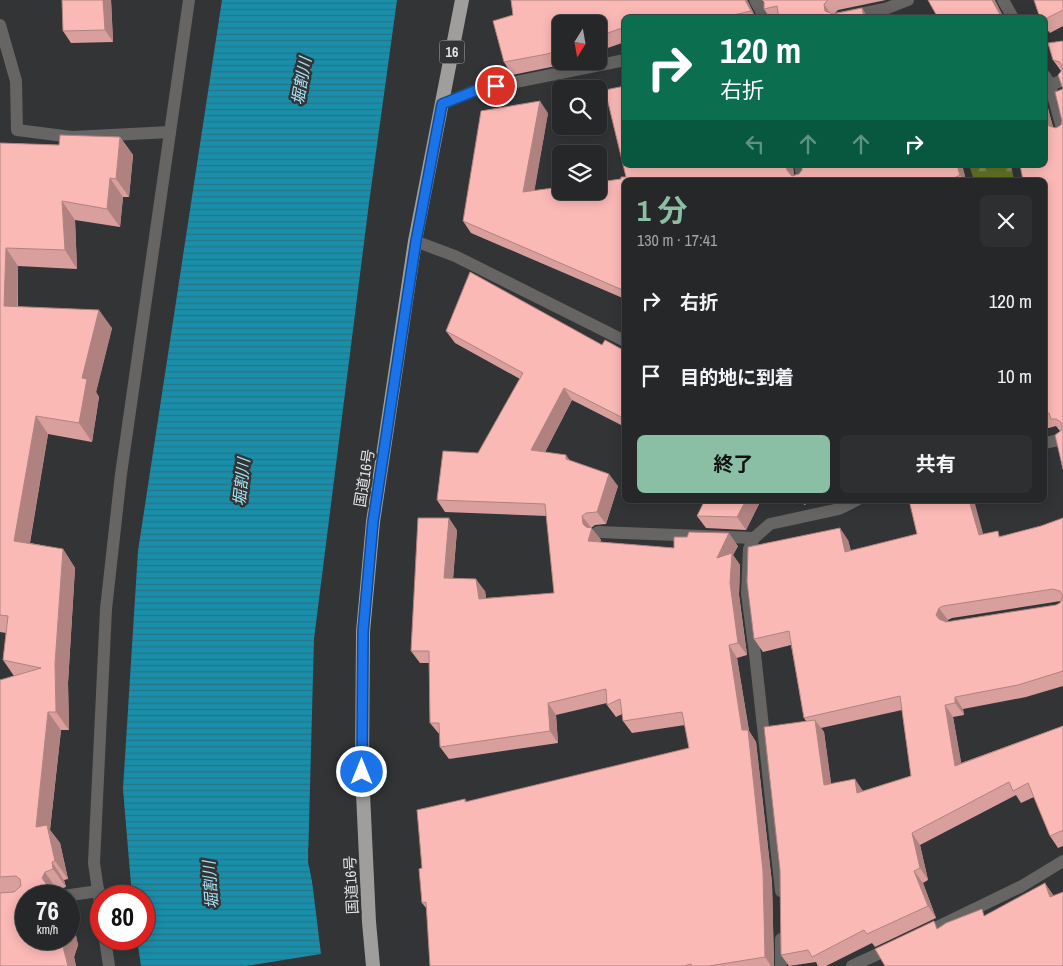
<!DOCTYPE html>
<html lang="ja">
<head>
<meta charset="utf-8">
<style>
	body { margin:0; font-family:"Archivo Narrow","Noto Sans JP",sans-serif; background:#2e2f30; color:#f1f3f6; height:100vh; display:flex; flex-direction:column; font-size:19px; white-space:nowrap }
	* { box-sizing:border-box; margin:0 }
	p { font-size:16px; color:#a4a5a8 }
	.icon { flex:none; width:28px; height:28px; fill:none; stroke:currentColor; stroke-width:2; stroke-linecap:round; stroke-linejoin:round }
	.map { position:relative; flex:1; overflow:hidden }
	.panel { position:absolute; left:622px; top:178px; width:425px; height:325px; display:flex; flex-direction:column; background:#262728; border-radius:8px; box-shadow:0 2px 12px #0003,0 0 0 1px #424445 }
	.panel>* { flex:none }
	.hud { position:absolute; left:622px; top:15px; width:425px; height:152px; border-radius:8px; box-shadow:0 2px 12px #0003,0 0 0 1px #424445; background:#0b6e4f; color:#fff; overflow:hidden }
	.needle { width:32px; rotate:191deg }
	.fabs { position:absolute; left:552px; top:15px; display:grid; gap:10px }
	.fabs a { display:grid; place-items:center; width:55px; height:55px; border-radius:8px; background:#262728; box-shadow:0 2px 12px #0003,0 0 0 1px #424445; font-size:25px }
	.speed { position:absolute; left:15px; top:885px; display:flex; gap:10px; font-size:25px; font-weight:700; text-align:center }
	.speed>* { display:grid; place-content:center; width:65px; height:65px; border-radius:50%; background:#262728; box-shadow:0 2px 12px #0003,0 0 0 1px #424445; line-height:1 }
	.speed small { font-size:12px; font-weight:400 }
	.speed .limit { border:8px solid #d22; background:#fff; color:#111 }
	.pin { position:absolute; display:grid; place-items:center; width:42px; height:42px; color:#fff; margin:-21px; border:2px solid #fff; border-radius:50%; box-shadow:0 1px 5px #0007 }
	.me { position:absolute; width:55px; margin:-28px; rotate:0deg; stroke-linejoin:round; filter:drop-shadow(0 0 4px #0008) }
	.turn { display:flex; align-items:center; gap:18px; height:105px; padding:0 15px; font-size:22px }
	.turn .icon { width:65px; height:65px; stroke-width:2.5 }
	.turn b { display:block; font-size:35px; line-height:42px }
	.lanes { display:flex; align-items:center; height:48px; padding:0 15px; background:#0003; justify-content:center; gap:25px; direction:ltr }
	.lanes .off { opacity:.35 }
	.round { display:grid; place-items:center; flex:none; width:52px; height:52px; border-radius:8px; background:#2e2f30 }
	.head { display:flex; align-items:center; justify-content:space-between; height:85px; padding:0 15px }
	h1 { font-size:30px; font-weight:700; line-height:38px; color:#8abfa5 }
	.primary-button { display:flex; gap:10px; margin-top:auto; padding:10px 15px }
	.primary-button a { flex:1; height:58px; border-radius:8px; background:#8abfa5; color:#111; font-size:20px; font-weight:700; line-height:58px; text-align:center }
	.primary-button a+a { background:#2e2f30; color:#f1f3f6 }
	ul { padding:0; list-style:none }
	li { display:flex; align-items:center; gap:15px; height:75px; padding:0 15px }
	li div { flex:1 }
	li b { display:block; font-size:19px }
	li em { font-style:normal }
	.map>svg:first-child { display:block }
	.forest { fill:url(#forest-firs) }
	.water { fill:url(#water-rules) }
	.pier { fill:#323436 }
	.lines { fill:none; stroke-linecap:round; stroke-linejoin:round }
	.service { stroke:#666564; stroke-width:12 }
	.minor { stroke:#666564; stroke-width:12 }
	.tertiary { stroke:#666564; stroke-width:12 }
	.trunk { stroke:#a09e9c; stroke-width:14 }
	.wall { fill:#d89f9d; fill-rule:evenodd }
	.shaded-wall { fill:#b0827f }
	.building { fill:#fbb9b6; stroke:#b0827f; fill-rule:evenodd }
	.route-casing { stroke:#114b97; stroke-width:12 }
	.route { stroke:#1a73e8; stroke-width:9 }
	.labels { text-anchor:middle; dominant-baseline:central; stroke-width:5; stroke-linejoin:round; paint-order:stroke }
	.shield { fill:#323436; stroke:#acaeb0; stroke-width:1 }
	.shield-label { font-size:14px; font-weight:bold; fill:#e1e2e4 }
	.street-label { font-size:15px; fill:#e1e2e4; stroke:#323436 }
	.water-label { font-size:16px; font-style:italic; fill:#a8e2f4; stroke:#323436 }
</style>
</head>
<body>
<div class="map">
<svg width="1063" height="966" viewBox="0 0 1063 966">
	<defs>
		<pattern id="forest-firs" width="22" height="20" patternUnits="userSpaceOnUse" patternTransform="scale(1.25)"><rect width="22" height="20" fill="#607226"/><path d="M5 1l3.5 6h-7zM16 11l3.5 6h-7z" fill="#7e8c50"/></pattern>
		<pattern id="water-rules" width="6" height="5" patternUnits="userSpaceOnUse" patternTransform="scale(1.25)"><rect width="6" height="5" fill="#198eaa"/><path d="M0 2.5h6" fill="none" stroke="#287486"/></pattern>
	</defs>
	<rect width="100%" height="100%" fill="#323436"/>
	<!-- forest -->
	<polygon class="forest" points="969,165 1011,165 1014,180 974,180"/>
	<!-- water -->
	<polygon class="water" points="222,0 397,0 369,203 314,639 308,862 330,966 141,966 137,939 144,939 144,896 132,896 123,789 138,551"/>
	<!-- pier -->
	<polygon class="pier" points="311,847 311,862 331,966 246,966 321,954 308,848"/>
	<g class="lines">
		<!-- service -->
		<g class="service">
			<polyline points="1003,0 1013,18"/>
			<polyline points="1045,76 1050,85 1063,80"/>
			<polyline points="800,165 803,180"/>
			<polyline points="598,532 754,538"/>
			<polyline points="63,896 99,891"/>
		</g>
		<!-- minor -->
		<g class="minor">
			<polyline points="755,0 765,18"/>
			<polyline points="840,18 885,9 908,0"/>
			<polyline points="0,25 16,81 17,130 72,137 170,132"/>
			<polyline points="1050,85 1063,132"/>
			<polyline points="442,104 477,90 625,60"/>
			<polyline points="415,241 455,256 625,341"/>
			<polyline points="1045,443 1063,439"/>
			<polyline points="781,891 755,654 747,594 749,549 754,538 770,524 839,509 857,500"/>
			<polyline points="923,934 1022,886 1063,861"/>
			<polyline points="781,939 781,966"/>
			<polyline points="852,966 893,947"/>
		</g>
		<!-- tertiary -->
		<g class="tertiary">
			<polyline points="101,910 94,863 106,609 121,474 189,0"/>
			<polyline points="105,939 109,966"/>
		</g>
		<!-- trunk -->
		<polyline class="trunk" points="373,966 369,922 362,772 363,632 373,522 415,241 462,0"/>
	</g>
	<!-- wall -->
	<g class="wall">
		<polygon points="111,0 113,42 71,43 63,31"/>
		<polygon points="511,0 747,0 756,18 625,18 625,42 599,51 599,24 561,24 561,61 569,61 556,66 512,75 504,62 513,15"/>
		<polygon points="762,0 886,0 838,10 835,13 862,8 868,18 770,18 764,9 764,2"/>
		<polygon points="1063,0 1063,26 1050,33 1045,27 1045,18"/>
		<polygon points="1063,41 1063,469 1060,431 1056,426 1045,429 1045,97 1053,127 1056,128 1061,125 1062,121 1063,89 1061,71 1053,60"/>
		<polygon points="548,113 534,191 621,179 626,177 794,175 799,174 802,170 802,165 962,165 966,180 625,180 625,299 471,233 463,221"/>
		<polygon points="120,137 133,155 129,197 123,197 120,227 75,220 77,269 18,266 18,307 112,328 96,392 99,397 92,442 48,434 30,543 63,549 75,568 68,683 69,730 61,730 50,830 60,843 68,879 64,880 66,887 60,889 64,896 26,896 69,903 78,945 74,957 76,966 0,966 0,683 14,676 3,660 6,633 0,632 0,143 59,145"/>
		<polygon points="446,331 602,345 625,351 625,427 572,400 545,452 570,461 618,486 606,524 595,525 591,528 601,540 600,542 674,548 738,546 733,555 740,565 739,595 747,655 737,658 749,731 756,742 772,883 774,966 430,966 427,909 422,903 422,868 465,799 467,802 689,748 685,725 632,733 623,721 622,714 616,717 607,705 607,703 556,715 558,743 449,759 440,747 440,735 430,723 429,663 420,663 411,651 457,530 453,579 485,591 486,598 554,593 547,516 445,512 437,500 478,453 520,379 455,343"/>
		<polygon points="701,500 761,500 746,530 706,528 697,516 704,502"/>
		<polygon points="797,500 808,500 805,505"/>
		<path d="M1063,518V686L1026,697L963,709L964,715L953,717L961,763L1063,726V846L1058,848L1050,836L1034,797L1021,803L1016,795L920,845L928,880L923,883L936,918L875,947L872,943L826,966H818L816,962L789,966L781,955L806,721L804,718L791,645L763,652L754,639L848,540L851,551L917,534H983L1002,536L1041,526ZM1061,601L1060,603L1056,605L947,622L948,620L952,618ZM902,710L911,776L863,791L831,784L824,732L821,728Z"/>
	</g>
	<!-- shaded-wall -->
	<g class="shaded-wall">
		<polygon points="103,0 111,0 113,42 105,30"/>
		<polygon points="745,0 747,0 756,18 755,18 751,11"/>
		<polygon points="992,0 995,0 1004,18 1002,18"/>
		<polygon points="824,4 832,16 825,11"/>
		<polygon points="862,8 868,18 864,18"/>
		<polygon points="1045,97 1055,135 1047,122 1045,116"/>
		<polygon points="540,101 548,113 532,205 523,192"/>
		<polygon points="120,137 133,155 129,197 116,179"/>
		<polygon points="786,165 793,165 795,180 787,170"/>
		<polygon points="957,165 962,165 966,180 963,180 960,175"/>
		<polygon points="110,178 123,197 120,227 107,209"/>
		<polygon points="62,201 75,220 77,269 65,250"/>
		<polygon points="6,248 18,266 17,324 4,306"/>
		<polygon points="99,310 112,328 96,392 99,397 92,442 79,423 82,378"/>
		<polygon points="564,388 572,400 540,462 531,450"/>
		<polygon points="36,416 48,434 27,559 14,541"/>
		<polygon points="566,455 575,467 566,459"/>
		<polygon points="609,474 618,486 606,524 597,512"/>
		<polygon points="746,500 761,500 746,530 737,517"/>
		<polygon points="802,500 808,500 805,505"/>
		<polygon points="969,500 974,500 987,548 979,535"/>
		<polygon points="582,516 601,540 597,553 588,541 583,524"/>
		<polygon points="449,518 457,530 452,590 444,578"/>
		<polygon points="840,528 848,540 854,564 845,552"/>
		<polygon points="729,533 738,546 733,555 740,565 739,595 747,655 738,643 717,558"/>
		<polygon points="63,549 75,568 68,683 69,730 56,712 55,664"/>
		<polygon points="476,579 485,591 487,611 479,599"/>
		<polygon points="939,608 948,620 945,627 936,615"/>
		<polygon points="729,645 737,658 749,731 756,742 772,883 774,966 771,966 765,957 742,730"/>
		<polygon points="955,697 963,709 964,715 955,703"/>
		<polygon points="548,703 556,715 558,743 550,731"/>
		<polygon points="945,705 953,717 964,778 955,766"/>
		<polygon points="48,712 61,730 50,830 60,843 68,879 55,861 36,827"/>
		<polygon points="815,720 824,732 833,797 824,785"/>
		<polygon points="855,779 863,791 857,793"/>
		<polygon points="912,833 920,845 928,880 920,868"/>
		<polygon points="52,862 64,880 66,887 53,869"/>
		<polygon points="914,871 923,883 936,918 928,906"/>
		<polygon points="45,872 57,890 56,885 64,896 55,896 42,878"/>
		<polygon points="1045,883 1054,896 1050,897"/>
		<polygon points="69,903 78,945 74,957 76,966 68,966 61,939 69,939"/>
	</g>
	<!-- building -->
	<g class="building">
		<polygon points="62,0 103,0 105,30 63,31"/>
		<polygon points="511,0 745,0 751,11 720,18 625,18 625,27 599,36 599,24 561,24 561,49 547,54 504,62 493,21 513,15"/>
		<polygon points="762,0 828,0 824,4 825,11 833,14 862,8 864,18 779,18 777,6 764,9 764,2"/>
		<polygon points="928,0 992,0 1002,18 938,18"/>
		<polygon points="1034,0 1063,0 1063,10 1045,19 1045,18 1040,18"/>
		<polygon points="1063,41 1063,469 1055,435 1062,430 1061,422 1056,419 1051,419 1049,413 1045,414 1045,180 1023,180 1020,165 1045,165 1045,116 1047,122 1049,126 1056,128 1061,125 1062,121 1055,92 1063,89 1058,75 1063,69 1060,62 1053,60 1048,43"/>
		<polygon points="625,86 625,165 786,165 787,170 792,176 799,174 802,170 802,165 957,165 960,175 950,180 625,180 625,291 463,221 481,111 540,101 523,192 561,187 561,191 599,191 599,182 621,179 621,177 626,177 605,90"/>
		<polygon points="60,135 120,137 116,179 110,178 107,209 62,201 65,250 6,248 4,306 99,310 82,378 87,379 79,423 36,416 14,541 63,549 55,664 56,712 48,712 36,827 47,825 55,861 52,862 53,869 45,872 42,878 47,885 56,885 59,896 26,896 26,939 61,939 68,966 0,966 0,893 14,892 21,886 20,879 16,876 0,877 0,680 41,668 3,660 8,616 0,615 0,143 59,145"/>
		<polygon points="470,272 602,345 605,340 625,351 625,419 564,388 531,450 566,455 566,459 609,474 597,512 586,513 582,516 583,524 586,527 592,528 588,541 674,548 674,537 687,537 689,532 729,533 717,558 732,553 730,583 738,643 729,645 742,730 748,730 763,871 765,957 709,966 692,966 691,964 684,966 430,966 426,902 422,903 419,869 422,868 417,810 465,799 465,802 689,748 682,712 623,721 620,699 607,705 606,689 548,703 550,731 440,747 439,723 430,723 429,651 411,651 418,518 449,518 444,578 476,579 479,599 554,593 545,504 437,500 443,451 478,453 523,373 446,331"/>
		<polygon points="705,500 746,500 737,517 697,516"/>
		<path d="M909,500H969L979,535L998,531L999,537L1041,526L1063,518V671L1018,685L955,697V703L945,705L955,766L1063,726V830L1050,836L1028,783L1013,791L1009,782L912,833L920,868L914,871L928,906L867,934L864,930L812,957L808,950L781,955L780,870L764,727L815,720L824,785L855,779L857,793L911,776L900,696L804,718L789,631L754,639L747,582L748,547L840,528L845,552L917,534ZM1053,589L1060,591L1063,596L1060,603L1056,605L946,622L939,619L936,615L939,608L943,606Z"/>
		<polygon points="1045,883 1050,897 1063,892 1063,966 885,966 875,949 934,921 937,929 946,923 982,909 984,916"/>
	</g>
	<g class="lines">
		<!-- route casing -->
		<g class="route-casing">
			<polyline id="route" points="362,772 363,632 373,522 416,241 442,104 477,90 496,86"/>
		</g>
		<!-- route -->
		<use href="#route" class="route"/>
	</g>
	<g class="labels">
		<!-- shield labels -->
		<rect class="shield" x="439.5" y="40.5" width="25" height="23" rx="4"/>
		<g class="shield-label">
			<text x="452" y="52">16</text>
		</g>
		<!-- street labels -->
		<g class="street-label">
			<text transform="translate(364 478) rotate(-81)">国道16号</text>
			<text transform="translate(351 885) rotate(-93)">国道16号</text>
		</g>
		<!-- water labels -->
		<g class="water-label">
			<text transform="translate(301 81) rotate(-80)">堀割川</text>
			<text transform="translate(241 482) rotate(-84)">堀割川</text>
			<text transform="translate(210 885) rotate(-94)">堀割川</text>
		</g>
	</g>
</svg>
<div class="fabs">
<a><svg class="needle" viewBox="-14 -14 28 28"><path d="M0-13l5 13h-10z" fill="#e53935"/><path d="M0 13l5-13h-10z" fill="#a4a5a8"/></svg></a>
<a><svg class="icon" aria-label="search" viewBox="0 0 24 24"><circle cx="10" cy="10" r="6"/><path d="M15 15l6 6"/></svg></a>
<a><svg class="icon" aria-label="layers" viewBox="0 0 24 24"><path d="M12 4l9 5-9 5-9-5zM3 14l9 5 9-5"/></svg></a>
</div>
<div class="speed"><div>76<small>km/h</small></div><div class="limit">80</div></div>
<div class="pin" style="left:496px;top:86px;background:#d93025"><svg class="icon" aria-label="arrive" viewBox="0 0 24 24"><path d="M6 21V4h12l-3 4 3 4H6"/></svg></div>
<svg class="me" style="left:362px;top:772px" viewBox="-20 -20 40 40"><circle r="17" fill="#1a73e8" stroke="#fff" stroke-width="3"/><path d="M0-11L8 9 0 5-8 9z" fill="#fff"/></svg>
<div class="hud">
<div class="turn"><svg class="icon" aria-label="right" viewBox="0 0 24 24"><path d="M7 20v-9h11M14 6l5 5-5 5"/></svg><div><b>120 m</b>右折</div></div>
<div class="lanes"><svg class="icon off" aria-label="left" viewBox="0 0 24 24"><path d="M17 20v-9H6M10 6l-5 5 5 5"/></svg><svg class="icon off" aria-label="ahead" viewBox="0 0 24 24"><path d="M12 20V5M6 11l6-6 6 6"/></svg><svg class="icon off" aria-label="ahead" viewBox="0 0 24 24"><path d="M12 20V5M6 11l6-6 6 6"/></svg><svg class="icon" aria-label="right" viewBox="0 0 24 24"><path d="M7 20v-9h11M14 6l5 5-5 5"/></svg></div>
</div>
<section class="panel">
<div class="head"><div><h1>1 分</h1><p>130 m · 17:41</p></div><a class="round"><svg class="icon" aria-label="close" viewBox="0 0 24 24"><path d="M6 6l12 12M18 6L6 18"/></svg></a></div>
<ul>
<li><svg class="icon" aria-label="right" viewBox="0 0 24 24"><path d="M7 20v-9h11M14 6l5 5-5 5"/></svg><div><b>右折</b></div><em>120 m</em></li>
<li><svg class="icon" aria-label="arrive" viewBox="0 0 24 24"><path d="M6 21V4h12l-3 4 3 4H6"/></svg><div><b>目的地に到着</b></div><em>10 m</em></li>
</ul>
<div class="primary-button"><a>終了</a><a>共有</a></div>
</section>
</div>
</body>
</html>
